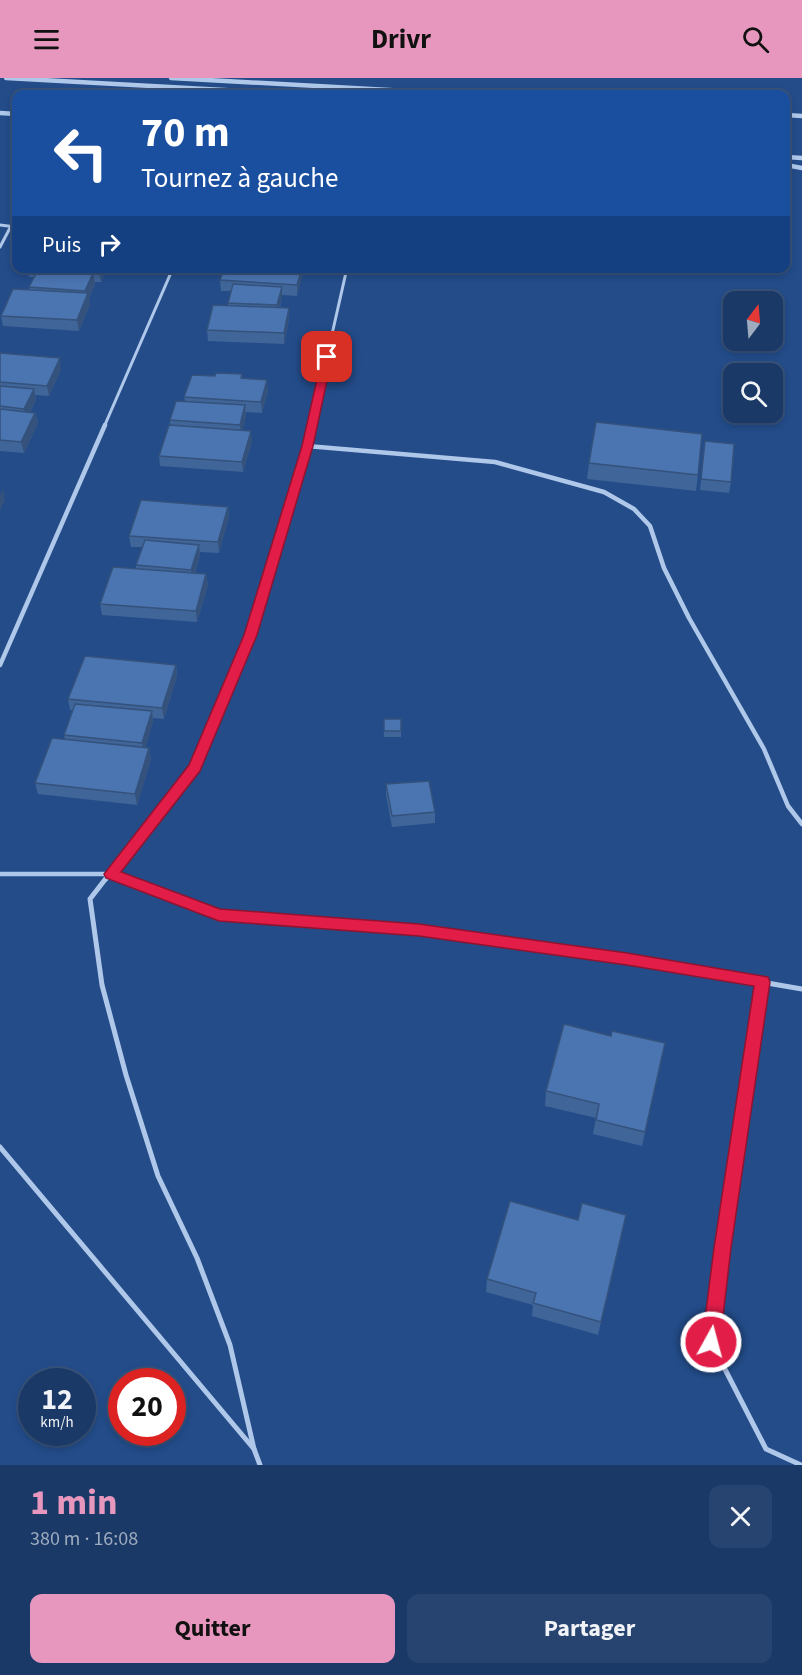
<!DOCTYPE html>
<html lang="fr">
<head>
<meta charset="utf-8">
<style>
	body { margin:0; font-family:"Source Sans 3",sans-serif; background:#274470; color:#f1f3f6; height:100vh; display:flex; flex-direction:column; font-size:22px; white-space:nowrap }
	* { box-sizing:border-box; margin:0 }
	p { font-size:20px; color:#9facc0 }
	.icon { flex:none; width:33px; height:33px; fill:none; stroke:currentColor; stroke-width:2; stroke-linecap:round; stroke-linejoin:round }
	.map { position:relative; height:1387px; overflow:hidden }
	.side { display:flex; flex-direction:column; background:#1a3967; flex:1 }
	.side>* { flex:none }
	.banner { position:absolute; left:12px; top:12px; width:778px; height:183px; border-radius:12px; box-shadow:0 3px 9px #0003,0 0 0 2px #38537b; background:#1a4fa0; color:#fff; overflow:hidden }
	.needle { width:39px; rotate:16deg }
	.buttons { position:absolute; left:723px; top:213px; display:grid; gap:12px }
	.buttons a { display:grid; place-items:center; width:60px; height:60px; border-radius:12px; background:#1a3967; box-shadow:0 3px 9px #0003,0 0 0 2px #38537b; font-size:30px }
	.speed { position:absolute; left:18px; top:1290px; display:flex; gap:12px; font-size:30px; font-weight:700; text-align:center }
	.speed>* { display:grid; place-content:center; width:78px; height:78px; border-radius:50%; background:#1a3967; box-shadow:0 3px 9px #0003,0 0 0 2px #38537b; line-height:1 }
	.speed small { font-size:15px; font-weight:400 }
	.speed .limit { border:9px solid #d22; background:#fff; color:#111 }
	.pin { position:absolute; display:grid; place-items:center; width:51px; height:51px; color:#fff; margin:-26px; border-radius:12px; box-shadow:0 3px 9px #0006 }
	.me { position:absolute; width:66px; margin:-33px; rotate:7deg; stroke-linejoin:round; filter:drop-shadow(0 0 4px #0008) }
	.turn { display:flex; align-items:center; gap:21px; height:126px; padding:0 30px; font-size:27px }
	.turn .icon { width:78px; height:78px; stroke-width:2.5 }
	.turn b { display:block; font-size:42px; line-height:51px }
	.then { display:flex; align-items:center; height:57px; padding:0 30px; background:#0003; gap:12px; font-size:22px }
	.round { display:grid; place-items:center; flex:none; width:63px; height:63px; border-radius:12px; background:#274470 }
	.headline { display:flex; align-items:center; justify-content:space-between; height:102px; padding:0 30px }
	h1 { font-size:36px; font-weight:700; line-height:45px; color:#e797bd }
	.cta { display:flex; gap:12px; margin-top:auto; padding:12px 30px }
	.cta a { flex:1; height:69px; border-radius:12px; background:#e797bd; color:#111; font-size:24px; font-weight:700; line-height:69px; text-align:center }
	.cta a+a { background:#274470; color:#f1f3f6 }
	header { display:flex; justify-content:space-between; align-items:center; height:78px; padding:0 30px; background:#e797bd; color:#111; font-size:27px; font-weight:700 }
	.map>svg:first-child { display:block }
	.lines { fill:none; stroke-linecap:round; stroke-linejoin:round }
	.lane-far2 { stroke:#afc8ea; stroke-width:3 }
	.lane-far1 { stroke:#afc8ea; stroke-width:4.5 }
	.lane { stroke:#afc8ea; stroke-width:5 }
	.street { stroke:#afc8ea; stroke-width:4.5 }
	.wall { fill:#406598 }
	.shaded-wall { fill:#34527c }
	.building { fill:#4b75b1; stroke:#34527c; stroke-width:1.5 }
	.route { fill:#e11d48; stroke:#92132f; stroke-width:1.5 }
</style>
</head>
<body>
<header><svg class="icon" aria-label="menu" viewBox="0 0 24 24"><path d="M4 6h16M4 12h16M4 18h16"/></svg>Drivr<svg class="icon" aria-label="search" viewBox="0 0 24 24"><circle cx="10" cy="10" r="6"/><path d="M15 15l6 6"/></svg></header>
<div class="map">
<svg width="802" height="1387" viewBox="0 0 802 1387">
	<rect width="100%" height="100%" fill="#234c89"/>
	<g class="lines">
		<!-- lane-far2 -->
		<g class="lane-far2">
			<polyline points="0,147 16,149"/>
			<polyline points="0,169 11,148"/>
			<polyline points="104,349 173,190"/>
			<polyline points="311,349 347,190"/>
		</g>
		<!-- lane-far1 -->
		<g class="lane-far1">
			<polyline points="307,368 495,384 604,414 634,431 650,448 664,490 689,540 764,671 788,728 802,746"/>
			<polyline points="0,587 105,347"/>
			<polyline points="0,796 111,796 123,801"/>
			<polyline points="106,801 195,689 251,557 312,347"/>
		</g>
		<!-- lane -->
		<g class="lane">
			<polyline points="107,799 90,821 102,907 126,997 158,1098 197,1180 230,1267 254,1371"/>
			<polyline points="119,799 219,837 419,852 627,881 802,911"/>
			<polyline points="763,904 711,1264 766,1371 801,1387"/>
			<polyline points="0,1069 254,1371 260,1387"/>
		</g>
		<!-- street -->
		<g class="street">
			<polyline points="6,0 296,16"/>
			<polyline points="171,0 461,16"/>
			<polyline points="365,15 383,16"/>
			<polyline points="0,35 16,36"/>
			<polyline points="786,37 802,38"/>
			<polyline points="786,79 802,80"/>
			<polyline points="786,87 802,90"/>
		</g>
	</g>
	<!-- wall -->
	<g class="wall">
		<polygon points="28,190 107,190 101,204 94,204 95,206 89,219 90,226 79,253 3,248 1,238 30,212 29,209 34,199 29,199"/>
		<polygon points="224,190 304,190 297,218 282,217 280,230 289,230 289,241 284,266 208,263 207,252 228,227 228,225 231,213 221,213 220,202"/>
		<polygon points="0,275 61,291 49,318 35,317 36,322 30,334 35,335 38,345 24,375 0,373"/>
		<polygon points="243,301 268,313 262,335 246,334 246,338 242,352 252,364 243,394 160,388 159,378 170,347 170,342 185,323 184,319"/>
		<polygon points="705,363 731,404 729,415 700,412"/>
		<polygon points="589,385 698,397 696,413 587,401"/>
		<polygon points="228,429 229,439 219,475 200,474 200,478 195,495 206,496 208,507 197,544 102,537 100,526 136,491 136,487 142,469 131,469 129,458"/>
		<polygon points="176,587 177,598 164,641 153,640 153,644 145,670 149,670 151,681 137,727 38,716 35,705 65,661 64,657 73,632 70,632 68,621"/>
		<rect x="384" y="641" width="17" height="18"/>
		<polygon points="386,706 435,734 435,745 392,749 386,717"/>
		<polygon points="611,958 665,965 642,1068 593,1056 596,1040 545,1028 546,1013"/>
		<polygon points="626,1137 598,1257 532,1238 533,1227 486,1214 487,1201 578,1142"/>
	</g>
	<!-- shaded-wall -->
	<g class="shaded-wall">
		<polygon points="100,190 107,190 101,204 99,194"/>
		<polygon points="302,190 304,190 304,193 297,218 297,207"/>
		<polygon points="93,195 95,206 89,219 90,226 79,253 77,242 87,220 85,213"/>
		<polygon points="282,209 282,219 277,238 277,227"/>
		<polygon points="289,230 289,241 284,266 284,255"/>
		<polygon points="60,280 61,291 49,318 47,308"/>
		<polygon points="267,302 268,313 262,335 261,324"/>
		<polygon points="34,311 36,322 26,342 24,331"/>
		<polygon points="245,327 246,338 241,358 240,347"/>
		<polygon points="35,335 38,345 24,375 21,364"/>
		<polygon points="251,353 252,364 243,394 242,384"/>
		<polygon points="3,411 5,422 0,433 0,417"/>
		<polygon points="228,429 229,439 219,475 218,464"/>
		<polygon points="199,467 200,478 192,503 191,492"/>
		<polygon points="206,496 208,507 197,544 196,533"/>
		<polygon points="176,587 177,598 164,641 162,630"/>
		<polygon points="152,633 153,644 144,676 142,665"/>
		<polygon points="149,670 151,681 137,727 135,716"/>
	</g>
	<!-- building -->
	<g class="building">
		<polygon points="60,190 100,190 99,194"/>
		<polygon points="224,190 302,190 297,207 220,202"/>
		<polygon points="38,192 93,195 85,213 29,209"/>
		<polygon points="233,206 282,209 277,227 228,225"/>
		<polygon points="13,211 88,215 77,242 1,238"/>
		<polygon points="213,227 289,230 284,255 207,252"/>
		<polygon points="0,275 60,280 47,308 0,304"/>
		<polygon points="216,295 242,296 241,300 267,302 261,324 184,319 192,297 215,298"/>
		<polygon points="0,308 34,311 24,331 0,328"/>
		<polygon points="176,323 245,327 240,347 170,342"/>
		<polygon points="0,331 35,335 21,364 0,362"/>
		<polygon points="596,344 702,356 698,397 589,385"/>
		<polygon points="169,347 251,353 242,384 159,378"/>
		<polygon points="705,363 734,366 731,404 701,401"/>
		<polygon points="141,422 228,429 218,464 129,458"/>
		<polygon points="145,462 199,467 191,492 136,487"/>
		<polygon points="113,489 206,496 196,533 100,526"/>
		<polygon points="85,578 176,587 162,630 68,621"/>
		<polygon points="75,626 152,633 142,665 64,657"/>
		<rect x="384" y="641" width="17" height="12"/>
		<polygon points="52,660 149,670 135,716 35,705"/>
		<polygon points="429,703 435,734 392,738 386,706"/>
		<polygon points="564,946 611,958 612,953 665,965 645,1054 596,1042 599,1026 546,1013"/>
		<polygon points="510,1123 578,1142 582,1125 626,1137 601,1244 533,1225 536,1215 487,1201"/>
	</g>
	<!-- route -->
	<polygon class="route" points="327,276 332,279 313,368 257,557 200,693 121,794 220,831 419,846 627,875 768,899 770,904 731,1170 720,1264 717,1270 711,1273 705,1270 702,1264 714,1170 754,908 627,887 419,858 219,843 106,800 104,796 189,687 244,557 302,368 322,279"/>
</svg>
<div class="buttons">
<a><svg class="needle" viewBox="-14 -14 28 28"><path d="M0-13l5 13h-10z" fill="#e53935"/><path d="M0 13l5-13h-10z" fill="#9facc0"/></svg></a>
<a><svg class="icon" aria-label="search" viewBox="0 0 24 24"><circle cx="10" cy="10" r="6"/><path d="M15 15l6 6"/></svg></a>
</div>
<div class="speed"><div>12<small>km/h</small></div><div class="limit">20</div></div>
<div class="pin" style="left:327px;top:279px;background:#d93025"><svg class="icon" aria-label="arrive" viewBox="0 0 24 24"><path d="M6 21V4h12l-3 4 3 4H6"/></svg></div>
<svg class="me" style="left:711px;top:1264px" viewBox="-20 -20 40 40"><circle r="17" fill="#e11d48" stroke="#fff" stroke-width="3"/><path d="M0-11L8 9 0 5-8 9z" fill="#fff"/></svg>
<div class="banner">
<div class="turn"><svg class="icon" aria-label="left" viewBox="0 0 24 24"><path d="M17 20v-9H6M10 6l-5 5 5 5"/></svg><div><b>70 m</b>Tournez à gauche</div></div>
<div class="then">Puis<svg class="icon" aria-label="right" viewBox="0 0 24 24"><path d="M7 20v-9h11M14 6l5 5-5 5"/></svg></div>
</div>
</div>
<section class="side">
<div class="headline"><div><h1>1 min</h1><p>380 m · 16:08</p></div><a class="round"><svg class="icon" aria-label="close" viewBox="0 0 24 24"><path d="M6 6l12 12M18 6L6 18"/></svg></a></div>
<div class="cta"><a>Quitter</a><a>Partager</a></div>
</section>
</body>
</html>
